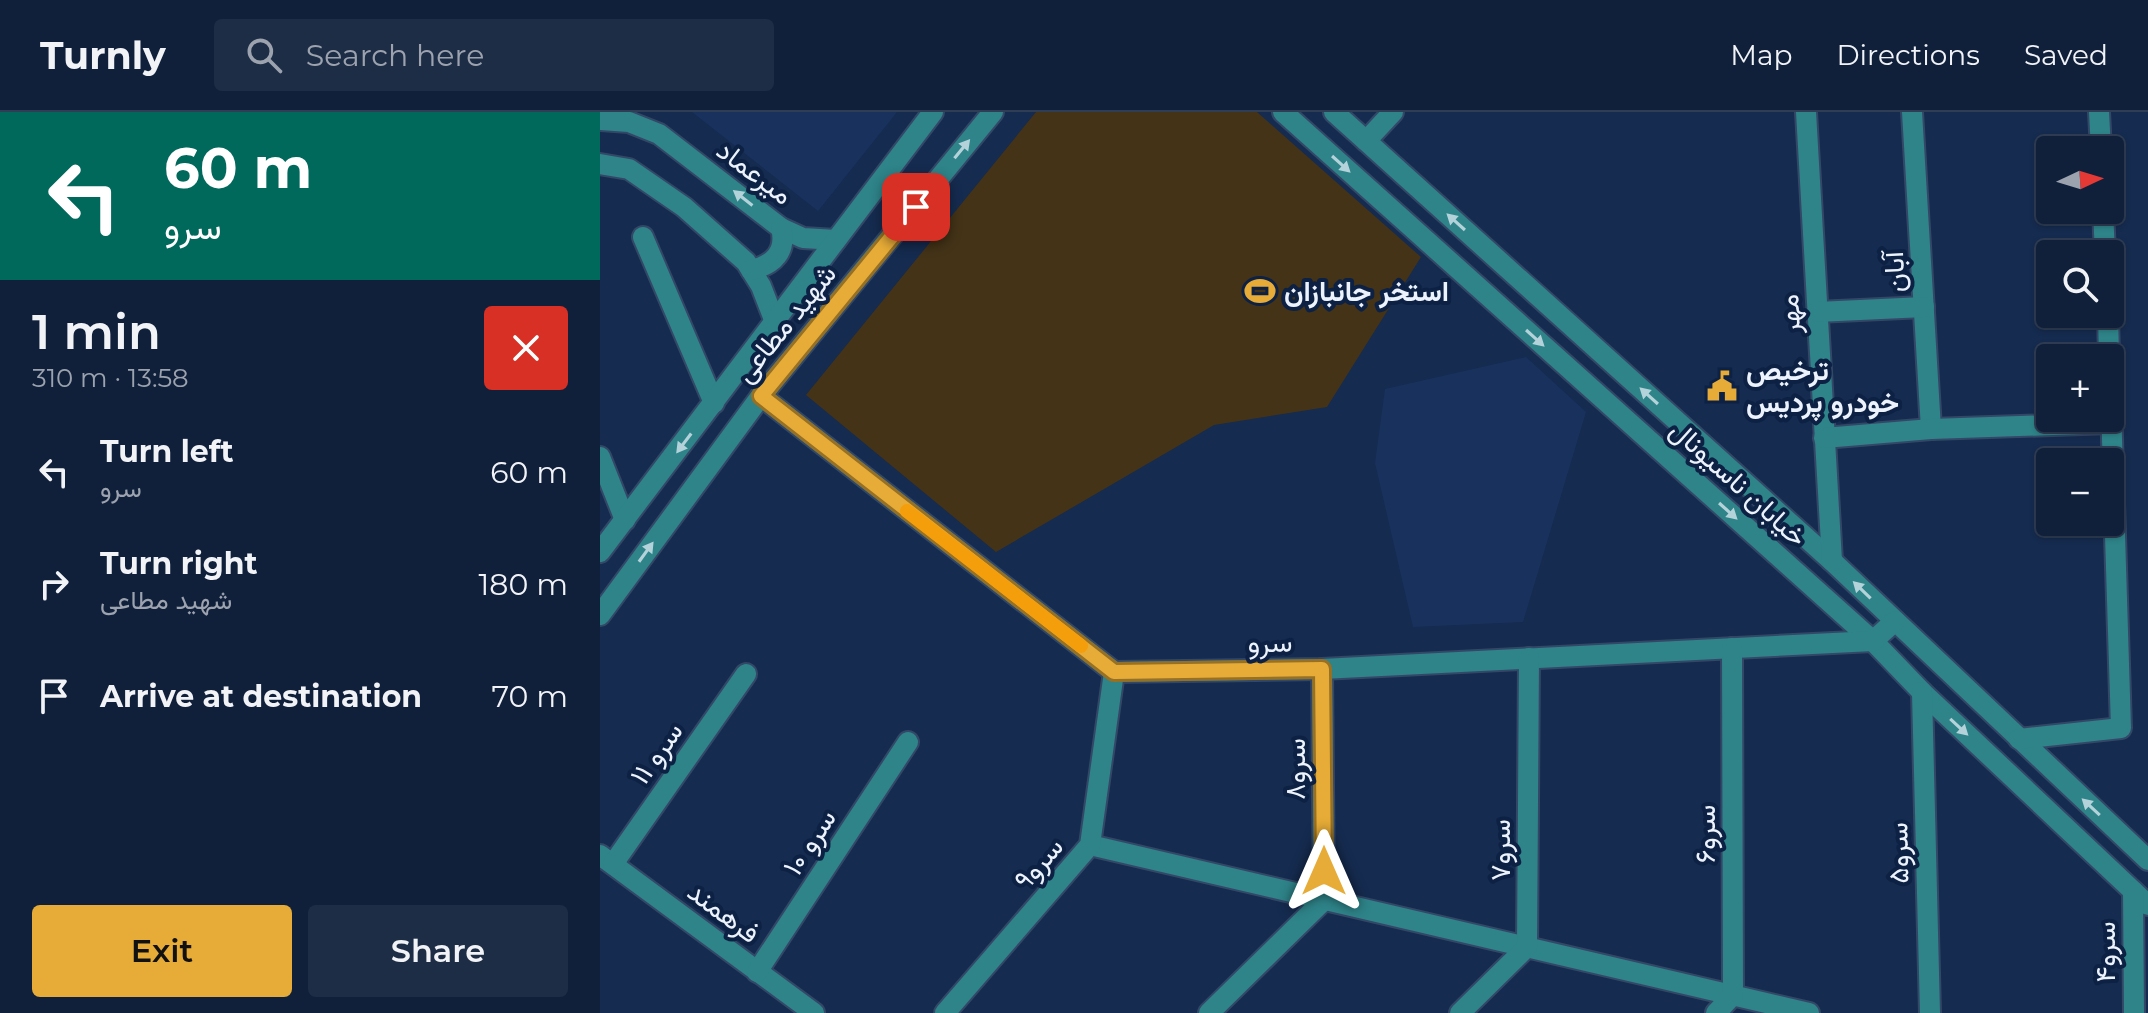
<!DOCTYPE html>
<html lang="en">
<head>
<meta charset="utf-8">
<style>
	body { margin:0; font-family:Montserrat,Vazirmatn,sans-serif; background:#1e2d46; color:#f1f3f6; height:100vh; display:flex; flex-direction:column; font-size:30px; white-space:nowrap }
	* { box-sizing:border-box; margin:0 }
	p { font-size:26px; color:#9ca3af }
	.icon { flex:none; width:44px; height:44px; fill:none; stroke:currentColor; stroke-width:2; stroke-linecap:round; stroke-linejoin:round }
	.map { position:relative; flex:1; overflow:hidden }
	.details { display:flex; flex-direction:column; background:#10203b; width:600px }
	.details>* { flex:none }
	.guide { background:#00695c; color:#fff; overflow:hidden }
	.needle { width:52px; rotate:86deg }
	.buttons { position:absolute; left:1436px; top:24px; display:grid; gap:16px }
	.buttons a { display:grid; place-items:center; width:88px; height:88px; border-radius:8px; background:#10203b; box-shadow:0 2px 6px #0004,0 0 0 2px #303e55; font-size:40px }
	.pin { position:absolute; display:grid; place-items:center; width:68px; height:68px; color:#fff; margin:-34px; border-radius:16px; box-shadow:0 4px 12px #0006 }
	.me { position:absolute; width:88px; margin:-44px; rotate:0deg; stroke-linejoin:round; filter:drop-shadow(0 0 6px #0008) }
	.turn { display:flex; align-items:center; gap:28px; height:168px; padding:0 32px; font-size:36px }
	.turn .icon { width:104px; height:104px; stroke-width:2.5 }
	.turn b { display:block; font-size:56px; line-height:68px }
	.round { display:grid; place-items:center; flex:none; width:84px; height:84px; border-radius:8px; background:#1e2d46 }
	.headline { display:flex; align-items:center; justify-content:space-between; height:136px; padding:0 32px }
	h1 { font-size:48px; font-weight:600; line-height:60px }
	.button { display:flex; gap:16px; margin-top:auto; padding:16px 32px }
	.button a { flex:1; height:92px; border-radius:8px; background:#e7ac37; color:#111; font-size:32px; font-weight:600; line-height:92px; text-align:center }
	.button a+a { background:#1e2d46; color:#f1f3f6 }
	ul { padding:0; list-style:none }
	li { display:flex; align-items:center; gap:24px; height:112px; padding:0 32px }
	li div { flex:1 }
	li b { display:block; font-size:30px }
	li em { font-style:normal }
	header { display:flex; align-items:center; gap:48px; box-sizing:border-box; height:112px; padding:0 40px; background:#10203b; border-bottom:2px solid #303e55 }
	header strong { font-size:38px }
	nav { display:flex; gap:44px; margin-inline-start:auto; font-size:28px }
	.search { width:560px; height:72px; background:#1e2d46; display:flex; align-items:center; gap:20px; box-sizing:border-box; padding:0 28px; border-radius:8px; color:#9ca3af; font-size:30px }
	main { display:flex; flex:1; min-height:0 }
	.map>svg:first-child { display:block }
	.built { fill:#19325d }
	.green { fill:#443317 }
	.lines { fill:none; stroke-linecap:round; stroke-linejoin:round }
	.minor-casing { stroke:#334767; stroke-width:24 }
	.minor { stroke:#2e8489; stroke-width:20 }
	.oneway { fill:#b4d2da }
	.route-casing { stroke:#967024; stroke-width:20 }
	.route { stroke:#e7ac37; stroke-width:14 }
	.slow { stroke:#f59e0b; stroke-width:14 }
	.labels { text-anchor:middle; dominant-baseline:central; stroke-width:8; stroke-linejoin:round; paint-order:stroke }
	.street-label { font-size:28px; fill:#edf3fd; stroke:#0c2144 }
	.poi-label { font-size:28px; font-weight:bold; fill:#edf3fd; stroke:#0c2144; text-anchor:start }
</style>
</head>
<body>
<header>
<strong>Turnly</strong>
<div class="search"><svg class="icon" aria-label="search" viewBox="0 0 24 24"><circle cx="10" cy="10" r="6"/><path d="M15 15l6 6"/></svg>Search here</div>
<nav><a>Map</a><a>Directions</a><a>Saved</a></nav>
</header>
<main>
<section class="details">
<div class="guide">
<div class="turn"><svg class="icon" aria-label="left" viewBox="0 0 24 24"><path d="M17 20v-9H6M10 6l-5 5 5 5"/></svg><div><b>60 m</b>سرو</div></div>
</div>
<div class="headline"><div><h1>1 min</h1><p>310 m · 13:58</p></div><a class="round" style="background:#d93025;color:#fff"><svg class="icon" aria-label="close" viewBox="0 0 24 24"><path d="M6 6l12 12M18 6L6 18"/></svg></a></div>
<ul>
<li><svg class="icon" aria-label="left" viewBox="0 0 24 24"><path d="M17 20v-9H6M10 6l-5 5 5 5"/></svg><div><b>Turn left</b><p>سرو</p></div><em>60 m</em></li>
<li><svg class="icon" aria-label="right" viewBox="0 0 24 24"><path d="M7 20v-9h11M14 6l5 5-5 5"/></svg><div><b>Turn right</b><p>شهید مطاعی</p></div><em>180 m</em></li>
<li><svg class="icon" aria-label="arrive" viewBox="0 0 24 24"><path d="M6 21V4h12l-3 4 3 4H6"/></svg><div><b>Arrive at destination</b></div><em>70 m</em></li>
</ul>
<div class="button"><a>Exit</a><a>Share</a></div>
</section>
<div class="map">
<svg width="1548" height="901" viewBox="0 0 1548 901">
	<rect width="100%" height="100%" fill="#152b4f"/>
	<!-- built -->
	<g class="built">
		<polygon points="92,0 297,0 218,99"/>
		<polygon points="926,245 986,300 923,510 813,515 775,351 785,277"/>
	</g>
	<!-- green -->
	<polygon class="green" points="436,0 657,0 821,145 727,295 614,313 396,440 206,283"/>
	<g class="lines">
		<!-- minor casing -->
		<g class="minor-casing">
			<g id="minor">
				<polyline points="683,0 1273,529 1322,580 1548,793"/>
				<polyline points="734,0 1232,449 1548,748"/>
				<polyline points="1206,0 1232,449"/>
				<polyline points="1312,0 1331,317"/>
				<polyline points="1499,0 1501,38"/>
				<polyline points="0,8 29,10 59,22 181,116 203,126 236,128"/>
				<polyline points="766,29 793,0"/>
				<polyline points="0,52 29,57 84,95 146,150 161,174 175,210"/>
				<polyline points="1503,98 1505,142"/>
				<polyline points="43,125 114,291"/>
				<path d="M151,158C174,153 187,139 181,116"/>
				<polyline points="1217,200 1324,195"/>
				<polyline points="1508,202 1509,246"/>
				<polyline points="161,284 514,560 722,557 1273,529 1295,509"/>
				<polyline points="1224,326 1331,317 1512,311"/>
				<polyline points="0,345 25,408"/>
				<polyline points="0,440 333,0"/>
				<polyline points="0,503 161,284 393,0"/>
				<polyline points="1322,580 1330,901"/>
				<polyline points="1419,627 1521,616 1510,262"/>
				<polyline points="490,733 1209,901"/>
				<polyline points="0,743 214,901"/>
				<polyline points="13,752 146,562"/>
				<polyline points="1533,779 1534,901"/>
				<polyline points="157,860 308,630"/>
				<polyline points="345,901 490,733 514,560"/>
				<polyline points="609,901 724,788 722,557"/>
				<polyline points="860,901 927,835 929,546"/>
				<polyline points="1116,901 1133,883 1132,536"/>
			</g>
		</g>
		<!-- minor -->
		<use href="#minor" class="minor"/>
	</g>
	<!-- one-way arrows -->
	<defs><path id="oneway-solid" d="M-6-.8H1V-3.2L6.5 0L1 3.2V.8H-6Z" transform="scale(2)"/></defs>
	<g class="oneway">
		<use href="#oneway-solid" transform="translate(362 37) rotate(-51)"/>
		<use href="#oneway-solid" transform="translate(741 52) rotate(42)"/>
		<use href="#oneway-solid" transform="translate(143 86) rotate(-142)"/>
		<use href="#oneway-solid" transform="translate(856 110) rotate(-138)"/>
		<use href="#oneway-solid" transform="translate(935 226) rotate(42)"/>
		<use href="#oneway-solid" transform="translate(1049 284) rotate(-138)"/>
		<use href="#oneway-solid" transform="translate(84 331) rotate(127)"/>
		<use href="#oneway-solid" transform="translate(1128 399) rotate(42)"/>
		<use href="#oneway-solid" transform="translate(46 440) rotate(-54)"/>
		<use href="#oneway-solid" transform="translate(1262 478) rotate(-136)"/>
		<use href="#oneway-solid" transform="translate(1359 615) rotate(43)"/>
		<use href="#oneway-solid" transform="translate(1491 695) rotate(-137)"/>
	</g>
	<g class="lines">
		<!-- route casing -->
		<g class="route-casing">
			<polyline id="route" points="316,95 161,284 514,560 722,557 724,759"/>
		</g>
		<!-- route -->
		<use href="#route" class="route"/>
		<!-- slow -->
		<polyline class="slow" points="307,399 481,534"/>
	</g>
	<!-- icons -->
	<defs>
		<g id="stadium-bare" transform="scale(2.4)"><path d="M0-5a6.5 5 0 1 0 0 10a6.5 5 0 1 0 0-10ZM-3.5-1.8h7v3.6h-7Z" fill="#e7ac37" stroke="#0c2144" stroke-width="2.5" paint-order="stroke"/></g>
		<g id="civic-bare" transform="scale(2.4)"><path d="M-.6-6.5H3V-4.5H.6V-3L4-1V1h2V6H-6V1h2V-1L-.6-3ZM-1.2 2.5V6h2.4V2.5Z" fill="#e7ac37" stroke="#0c2144" stroke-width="2.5" paint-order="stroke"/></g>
	</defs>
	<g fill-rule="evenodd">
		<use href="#stadium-bare" x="660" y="179"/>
		<use href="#civic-bare" x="1122" y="274"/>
	</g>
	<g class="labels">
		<!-- street labels -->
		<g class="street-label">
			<text transform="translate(155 60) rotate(37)">میرعماد</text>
			<text transform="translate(1294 160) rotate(-93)">آبان</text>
			<text transform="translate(1189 202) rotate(-93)">مهر</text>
			<text transform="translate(185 211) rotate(-51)">شهید مطاعی</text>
			<text transform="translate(1139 371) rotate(42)">خیابان ناسیونال</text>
			<text transform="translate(670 530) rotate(-1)">سرو</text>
			<text transform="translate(56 641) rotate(-55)">۱۱ سرو</text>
			<text transform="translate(695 657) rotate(-90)">سرو۸</text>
			<text transform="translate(1105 722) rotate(-90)">سرو۶</text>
			<text transform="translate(209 730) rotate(-57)">سرو ۱۰</text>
			<text transform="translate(900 738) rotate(-90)">سرو۷</text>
			<text transform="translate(1298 741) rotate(-91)">سرو۵</text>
			<text transform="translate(438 751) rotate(-49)">سرو۹</text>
			<text transform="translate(124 800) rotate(37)">فرهمند</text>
			<text transform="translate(1505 840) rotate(-90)">سرو۴</text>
		</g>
		<!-- poi labels -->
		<g class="poi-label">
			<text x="684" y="179">استخر جانبازان</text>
			<text x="1146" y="258">ترخیص<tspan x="1146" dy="32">خودرو پردیس</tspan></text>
		</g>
	</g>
</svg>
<div class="buttons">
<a><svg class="needle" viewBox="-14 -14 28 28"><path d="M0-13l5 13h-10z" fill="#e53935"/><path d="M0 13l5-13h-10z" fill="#9ca3af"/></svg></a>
<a><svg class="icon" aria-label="search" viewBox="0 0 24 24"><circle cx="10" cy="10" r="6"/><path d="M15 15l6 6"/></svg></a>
<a>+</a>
<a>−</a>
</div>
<div class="pin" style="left:316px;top:95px;background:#d93025"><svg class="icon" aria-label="arrive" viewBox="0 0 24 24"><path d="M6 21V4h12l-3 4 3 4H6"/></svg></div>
<svg class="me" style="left:724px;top:759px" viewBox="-20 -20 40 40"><path d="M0-17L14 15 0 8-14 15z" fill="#e7ac37" stroke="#fff" stroke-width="4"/></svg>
</div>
</main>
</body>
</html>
